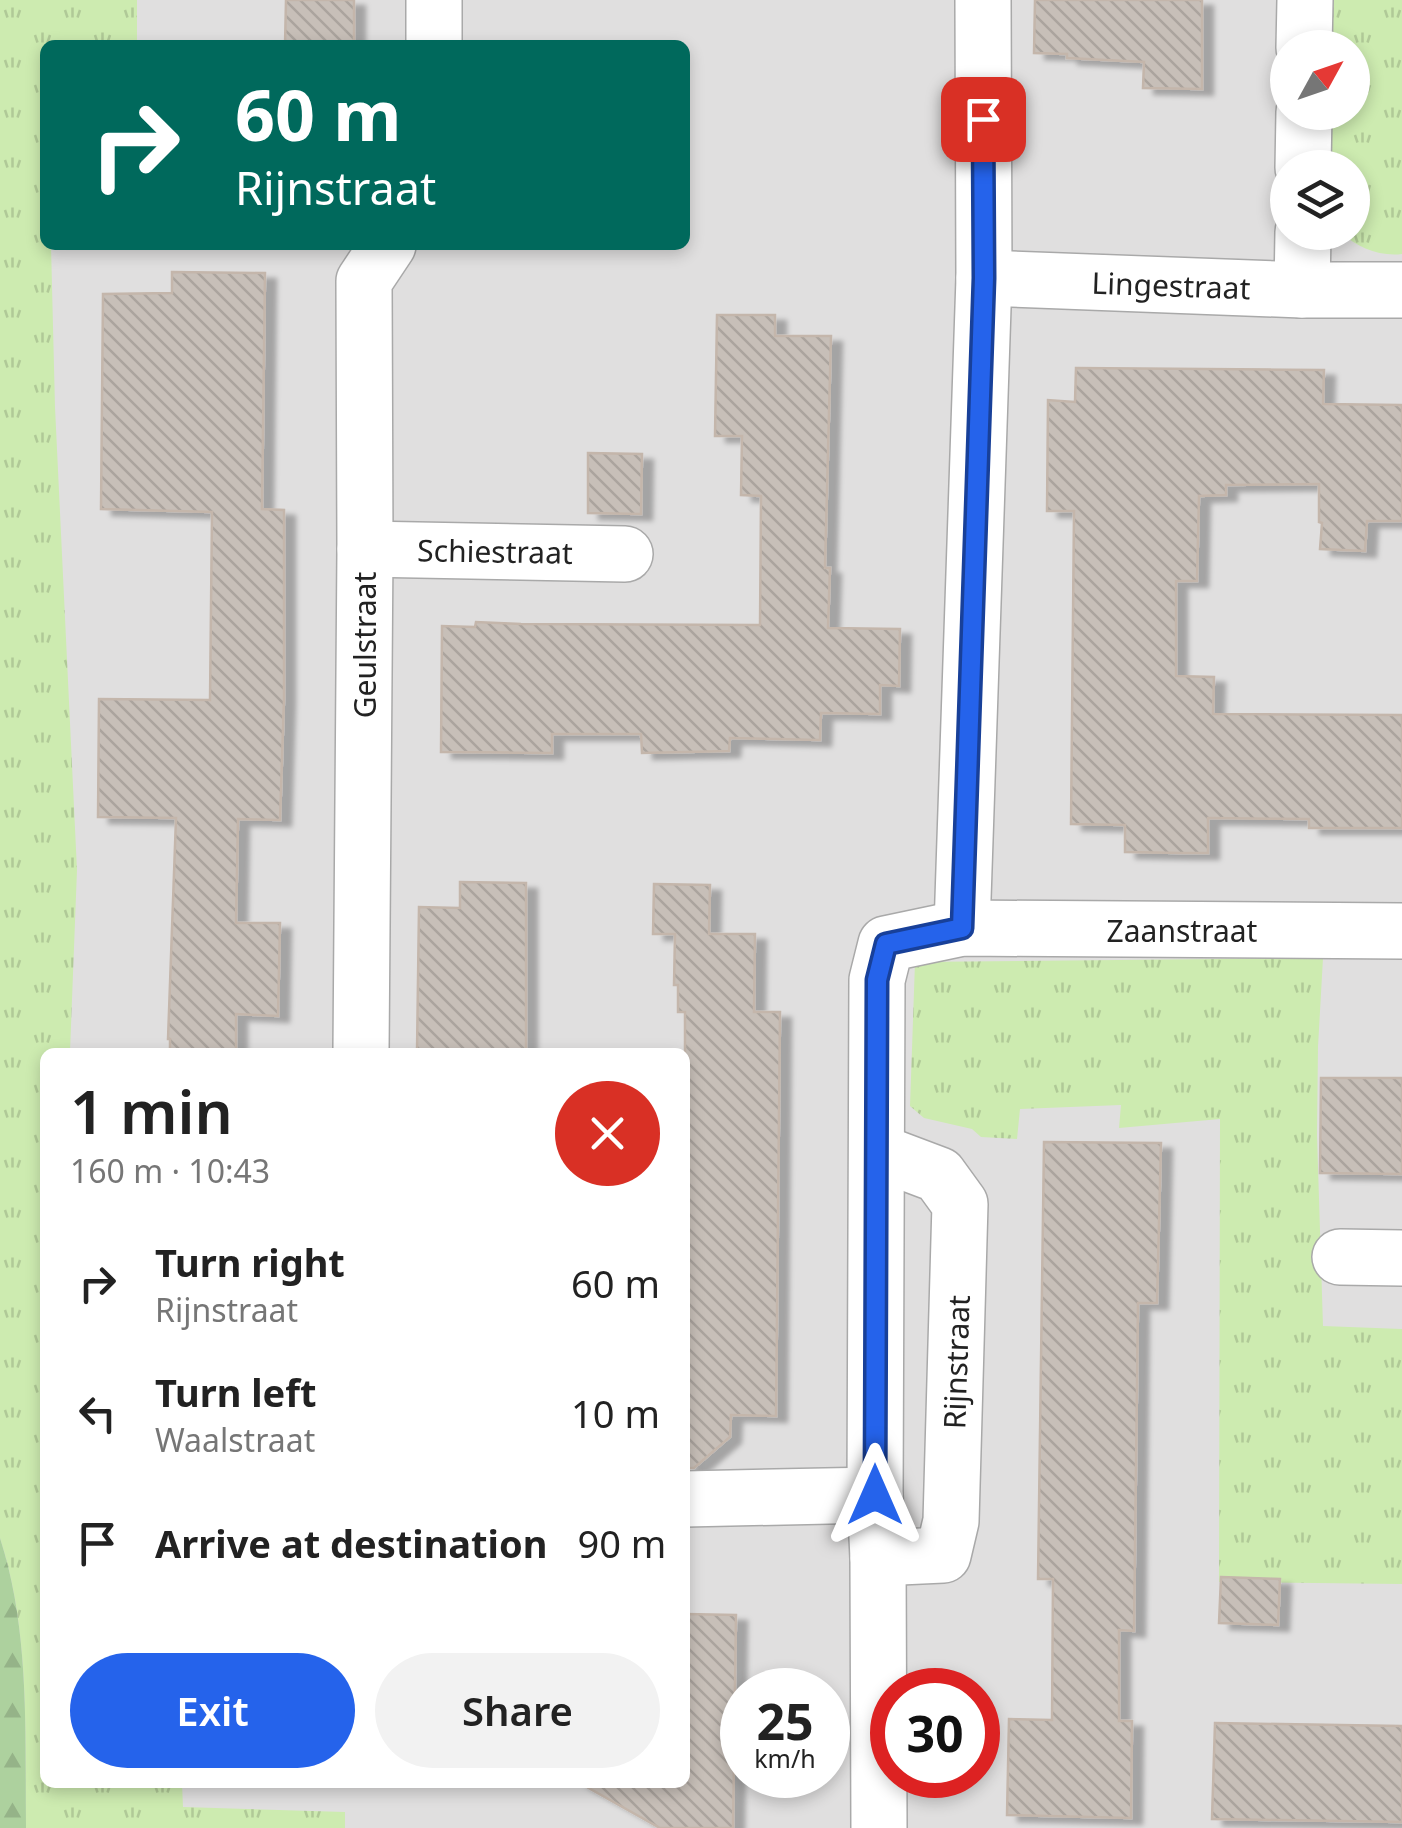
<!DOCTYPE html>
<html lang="en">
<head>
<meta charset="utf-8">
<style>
	body { margin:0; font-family:"Noto Sans",sans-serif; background:#f2f2f2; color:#222; height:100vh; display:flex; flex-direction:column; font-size:38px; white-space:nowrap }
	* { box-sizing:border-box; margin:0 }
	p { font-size:32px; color:#767676 }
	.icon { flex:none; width:55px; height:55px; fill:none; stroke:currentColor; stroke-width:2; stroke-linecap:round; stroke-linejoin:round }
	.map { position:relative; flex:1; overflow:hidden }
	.details { position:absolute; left:40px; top:1048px; width:650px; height:740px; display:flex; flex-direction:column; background:#fff; border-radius:15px; box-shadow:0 5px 15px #0003 }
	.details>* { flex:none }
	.top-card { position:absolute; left:40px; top:40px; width:650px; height:210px; border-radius:15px; box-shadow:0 5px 15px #0003; background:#00695c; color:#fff; overflow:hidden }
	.needle { width:65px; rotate:50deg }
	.controls { position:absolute; left:1270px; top:30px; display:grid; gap:20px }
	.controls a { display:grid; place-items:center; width:100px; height:100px; border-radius:50%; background:#fff; box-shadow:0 5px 15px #0003; font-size:50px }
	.speed { position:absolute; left:720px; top:1668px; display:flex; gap:20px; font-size:50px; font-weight:700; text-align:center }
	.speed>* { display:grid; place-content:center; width:130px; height:130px; border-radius:50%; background:#fff; box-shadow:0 5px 15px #0003; line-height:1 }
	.speed small { font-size:25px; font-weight:400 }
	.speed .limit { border:15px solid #d22; background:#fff; color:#111 }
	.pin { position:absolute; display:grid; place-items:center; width:85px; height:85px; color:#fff; margin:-42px; border-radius:20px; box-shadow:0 5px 15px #0006 }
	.me { position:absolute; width:110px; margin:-55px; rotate:0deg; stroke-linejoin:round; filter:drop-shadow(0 0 8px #0008) }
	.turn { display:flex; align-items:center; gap:35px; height:210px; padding:0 30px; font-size:45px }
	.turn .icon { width:130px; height:130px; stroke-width:2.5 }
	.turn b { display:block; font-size:70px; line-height:85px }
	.round { display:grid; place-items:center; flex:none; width:105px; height:105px; border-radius:52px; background:#f2f2f2 }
	.head { display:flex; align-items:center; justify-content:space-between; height:170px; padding:0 30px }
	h1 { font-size:60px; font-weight:600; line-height:75px }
	.cta { display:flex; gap:20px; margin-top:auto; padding:20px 30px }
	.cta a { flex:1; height:115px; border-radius:60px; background:#2563eb; color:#fff; font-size:40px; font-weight:600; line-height:115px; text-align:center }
	.cta a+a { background:#f2f2f2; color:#222 }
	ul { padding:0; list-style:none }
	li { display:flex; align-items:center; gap:30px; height:130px; padding:0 30px }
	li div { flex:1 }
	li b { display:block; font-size:38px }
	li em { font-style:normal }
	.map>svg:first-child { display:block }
	.residential { fill:#e0dfdf; fill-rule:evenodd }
	.grass { fill:url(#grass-tufts) }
	.forest { fill:url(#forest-firs) }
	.building { fill:url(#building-back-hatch); stroke:#c4b6ab; stroke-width:2.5; filter:url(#shadow) }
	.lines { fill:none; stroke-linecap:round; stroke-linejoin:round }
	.minor-casing { stroke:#a9a9a9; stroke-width:58 }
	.minor { stroke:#fff; stroke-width:55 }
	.route-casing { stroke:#184099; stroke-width:25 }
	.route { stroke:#2563eb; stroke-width:18 }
	.labels { text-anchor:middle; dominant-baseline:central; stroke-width:8; stroke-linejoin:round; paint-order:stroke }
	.street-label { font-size:30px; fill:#222; stroke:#fff }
</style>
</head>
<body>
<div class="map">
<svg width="1402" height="1828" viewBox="0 0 1402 1828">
	<defs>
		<pattern id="grass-tufts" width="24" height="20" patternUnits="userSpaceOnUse" patternTransform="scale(2.5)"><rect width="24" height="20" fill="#cdebb0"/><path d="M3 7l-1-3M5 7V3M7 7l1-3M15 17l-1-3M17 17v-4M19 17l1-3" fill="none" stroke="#b0c997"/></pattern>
		<pattern id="forest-firs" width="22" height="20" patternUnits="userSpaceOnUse" patternTransform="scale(2.5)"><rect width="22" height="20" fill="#add19e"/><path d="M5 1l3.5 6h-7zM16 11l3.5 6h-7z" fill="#95b388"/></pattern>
		<pattern id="building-back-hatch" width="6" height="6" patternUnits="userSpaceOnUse" patternTransform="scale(2.5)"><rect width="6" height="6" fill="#c7bfb8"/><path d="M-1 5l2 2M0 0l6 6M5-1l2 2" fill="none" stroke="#aba49e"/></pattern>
		<filter id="shadow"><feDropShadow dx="11" dy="6" stdDeviation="2.5" flood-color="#0004"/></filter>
	</defs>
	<rect width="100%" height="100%" fill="#f2efe9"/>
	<!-- residential -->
	<path class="residential" d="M0,0H1402V1828H0ZM45,45H685V245H45ZM1288,48H1352V112H1288ZM1288,168H1352V232H1288ZM45,1052H685V1782H45ZM742,1690H828V1775H742ZM892,1690H978V1775H892Z"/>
	<!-- grass -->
	<g class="grass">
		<path d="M0,0H137V45H45V245H51L55,407L77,870L70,1052H45V1782L182,1783L183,1807L345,1812V1828H26C25,1731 30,1631 0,1538Z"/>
		<path d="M1329,0H1402V254C1380,257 1357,247 1341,233L1352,232V168L1330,167L1329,113L1352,112V48H1328Z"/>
		<polygon points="1323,958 1318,1047 1317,1135 1323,1326 1402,1329 1402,1584 1219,1582 1220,1119 1119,1128 1121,1105 1020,1109 1017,1139 981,1137 972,1129 924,1118 910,1106 915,962"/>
	</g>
	<!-- forest -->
	<path class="forest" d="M0,1538C30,1631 25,1731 26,1828H0Z"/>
	<!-- building -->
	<g class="building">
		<polygon points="286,0 354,0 354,45 285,45"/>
		<polygon points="1035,0 1202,0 1202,89 1143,88 1144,62 1067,58 1067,54 1034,53"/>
		<polygon points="172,272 265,273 262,509 284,510 284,699 280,820 238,819 236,923 280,923 278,1016 236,1014 236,1052 170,1052 170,1039 168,1039 176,818 98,817 99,699 210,700 212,512 101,509 103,294 172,293"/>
		<polygon points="717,315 775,315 775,336 831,336 825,568 830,568 828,628 900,629 899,686 880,685 880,714 821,713 820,740 730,738 729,751 642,753 641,734 552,734 552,753 441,752 442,626 475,627 476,622 521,624 760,625 761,496 741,495 742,436 715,436"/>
		<polygon points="1076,368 1324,370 1323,404 1402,405 1402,521 1367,521 1365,551 1320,549 1322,523 1319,522 1319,484 1226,485 1226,495 1199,496 1197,581 1176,581 1176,676 1214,677 1213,714 1402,715 1402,828 1309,828 1309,819 1208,818 1208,853 1181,853 1125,852 1125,825 1071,824 1074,511 1047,511 1048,400 1075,402"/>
		<polygon points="588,453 642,454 641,514 588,513"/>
		<polygon points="460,882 526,883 526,1052 417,1052 419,907 460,908"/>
		<polygon points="654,884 710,885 709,934 755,934 754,1012 780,1012 776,1416 731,1415 730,1437 694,1468 685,1468 685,1012 678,1012 678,985 674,985 675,934 653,934"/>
		<polygon points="1321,1078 1402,1078 1402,1174 1320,1173"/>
		<polygon points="1044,1142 1161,1143 1157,1303 1138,1303 1134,1631 1119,1630 1119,1721 1132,1721 1131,1818 1007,1815 1009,1719 1052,1720 1053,1579 1038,1579"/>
		<polygon points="1221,1577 1280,1579 1278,1625 1219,1623"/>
		<polygon points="685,1614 736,1615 733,1828 660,1828 578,1782 685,1782"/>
		<polygon points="1215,1723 1402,1726 1402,1822 1212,1819"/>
	</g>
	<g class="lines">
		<!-- minor casing -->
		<g class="minor-casing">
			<g id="minor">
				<polyline points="434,0 434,45"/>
				<polyline points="1304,48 1305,0"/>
				<polyline points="1303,168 1304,112"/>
				<polyline points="984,278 1302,290 1303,232"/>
				<polyline points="1302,290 1402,290"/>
				<polyline points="365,549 625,554"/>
				<polyline points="962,928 984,278 983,0"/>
				<polyline points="361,1052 365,549 364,281 388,245"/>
				<polyline points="878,1152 939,1175 960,1204 951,1521 943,1555 878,1558"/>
				<polyline points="1340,1257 1402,1258"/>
				<polyline points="685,1499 875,1495"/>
				<polyline points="879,1828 878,1558 875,1495 877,980 886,944 962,928 1402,931"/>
			</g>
		</g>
		<!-- minor -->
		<use href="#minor" class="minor"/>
	</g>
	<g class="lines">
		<!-- route casing -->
		<g class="route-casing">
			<polyline id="route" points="875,1495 877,980 886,944 962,928 984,278 983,119"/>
		</g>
		<!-- route -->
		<use href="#route" class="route"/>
	</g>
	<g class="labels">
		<!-- street labels -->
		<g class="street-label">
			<text transform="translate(1171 285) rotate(2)">Lingestraat</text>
			<text transform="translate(495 551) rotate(1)">Schiestraat</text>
			<text transform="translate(364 645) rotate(-90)">Geulstraat</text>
			<text x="1182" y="930">Zaanstraat</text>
			<text transform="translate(956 1362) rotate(-88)">Rijnstraat</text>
		</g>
	</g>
</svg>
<div class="controls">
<a><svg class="needle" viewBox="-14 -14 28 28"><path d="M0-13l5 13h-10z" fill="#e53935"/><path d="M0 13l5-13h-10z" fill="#767676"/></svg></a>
<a><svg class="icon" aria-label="layers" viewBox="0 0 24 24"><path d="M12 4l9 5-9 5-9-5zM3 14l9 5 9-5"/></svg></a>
</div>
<div class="speed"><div>25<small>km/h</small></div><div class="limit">30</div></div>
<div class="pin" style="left:983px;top:119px;background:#d93025"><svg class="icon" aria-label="arrive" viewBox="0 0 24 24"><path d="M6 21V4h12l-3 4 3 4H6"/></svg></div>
<svg class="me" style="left:875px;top:1495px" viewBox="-20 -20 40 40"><path d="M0-17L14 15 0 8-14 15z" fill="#2563eb" stroke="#fff" stroke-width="4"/></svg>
<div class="top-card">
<div class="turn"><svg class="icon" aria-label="right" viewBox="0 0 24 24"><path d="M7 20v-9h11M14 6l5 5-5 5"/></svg><div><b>60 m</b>Rijnstraat</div></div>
</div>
<section class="details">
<div class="head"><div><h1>1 min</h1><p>160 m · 10:43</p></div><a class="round" style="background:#d93025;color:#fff"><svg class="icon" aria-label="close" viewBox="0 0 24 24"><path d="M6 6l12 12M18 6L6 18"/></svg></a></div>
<ul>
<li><svg class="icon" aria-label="right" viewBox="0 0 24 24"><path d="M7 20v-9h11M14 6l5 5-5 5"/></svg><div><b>Turn right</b><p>Rijnstraat</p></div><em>60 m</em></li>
<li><svg class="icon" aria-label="left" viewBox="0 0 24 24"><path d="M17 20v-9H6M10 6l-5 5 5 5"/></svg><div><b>Turn left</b><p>Waalstraat</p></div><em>10 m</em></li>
<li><svg class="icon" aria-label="arrive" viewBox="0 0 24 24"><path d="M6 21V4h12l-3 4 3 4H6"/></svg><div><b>Arrive at destination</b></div><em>90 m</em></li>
</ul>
<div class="cta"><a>Exit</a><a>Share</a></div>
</section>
</div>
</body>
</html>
